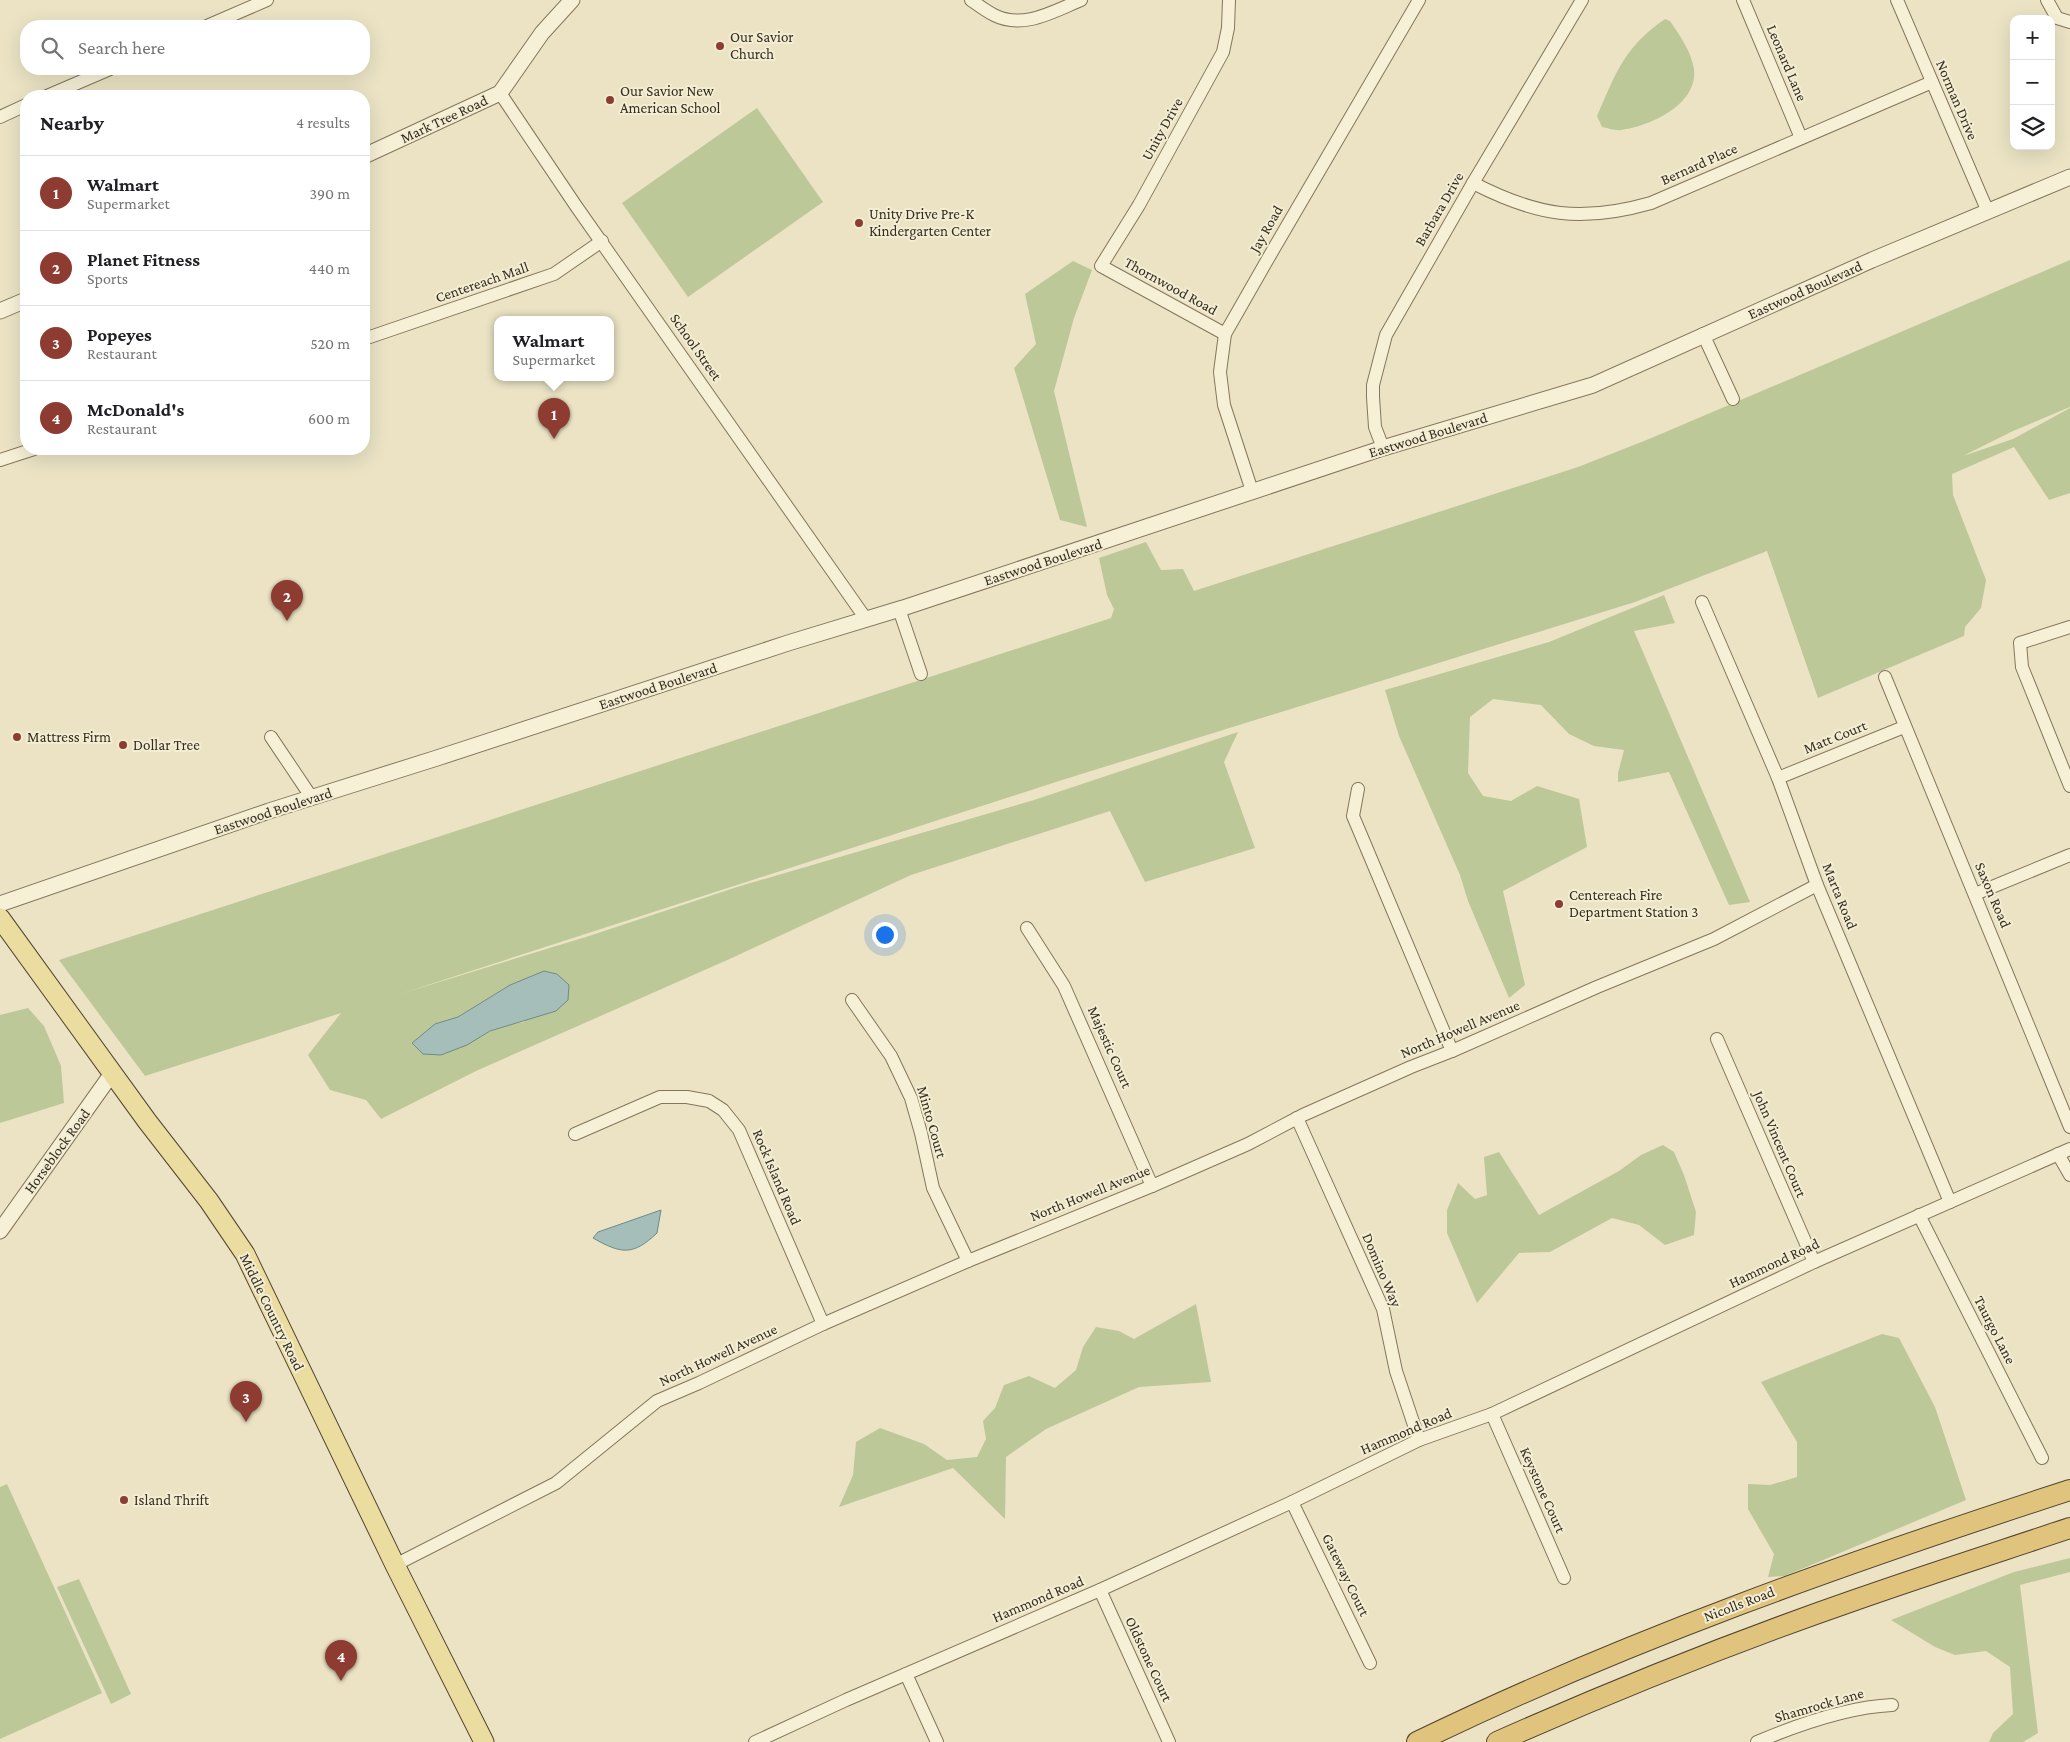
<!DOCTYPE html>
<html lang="en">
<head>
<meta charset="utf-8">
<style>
  body { margin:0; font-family:"Crimson Pro",serif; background:#f2f2f2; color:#202124 }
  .controls { position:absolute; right:15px; top:15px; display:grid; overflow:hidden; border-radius:10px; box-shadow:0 5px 20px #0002 }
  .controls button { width:45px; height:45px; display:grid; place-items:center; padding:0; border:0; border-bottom:1px solid #e0e0e0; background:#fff; color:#202124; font:25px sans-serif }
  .you { position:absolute; left:884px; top:934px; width:18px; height:18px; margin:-12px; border:4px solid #fff; border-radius:50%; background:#1a73e8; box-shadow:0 0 0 8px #1a73e833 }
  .badge { display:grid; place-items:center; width:32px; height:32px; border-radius:50%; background:#8e3b31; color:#fff; font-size:16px; font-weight:700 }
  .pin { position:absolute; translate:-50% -41px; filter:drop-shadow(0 1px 2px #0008) }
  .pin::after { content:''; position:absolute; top:26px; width:18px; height:15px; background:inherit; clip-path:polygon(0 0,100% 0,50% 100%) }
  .popup { position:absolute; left:494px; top:316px; width:120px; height:65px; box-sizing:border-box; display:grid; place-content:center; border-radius:10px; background:#fff; filter:drop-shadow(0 1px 4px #0005); font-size:16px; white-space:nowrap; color:#757577 }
  .popup b { font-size:19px; color:#202124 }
  .popup::after { content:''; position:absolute; left:50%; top:100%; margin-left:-10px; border:10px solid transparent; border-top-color:#fff }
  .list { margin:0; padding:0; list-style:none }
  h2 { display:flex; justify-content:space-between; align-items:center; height:65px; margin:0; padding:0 20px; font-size:21px }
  h2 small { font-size:16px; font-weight:400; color:#757577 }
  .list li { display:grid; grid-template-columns:32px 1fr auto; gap:15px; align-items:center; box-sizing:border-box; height:75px; padding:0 20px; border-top:1px solid #e0e0e0 }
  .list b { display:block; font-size:19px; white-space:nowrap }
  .list p { margin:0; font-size:16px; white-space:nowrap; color:#757577 }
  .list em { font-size:16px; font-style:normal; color:#757577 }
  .icon { flex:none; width:28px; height:28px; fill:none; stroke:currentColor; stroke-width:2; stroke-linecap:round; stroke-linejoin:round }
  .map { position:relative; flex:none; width:2070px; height:1742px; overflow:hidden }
  .search { position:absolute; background:#fff; box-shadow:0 5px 20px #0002; left:20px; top:20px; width:350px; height:55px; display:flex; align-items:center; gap:12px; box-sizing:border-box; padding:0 18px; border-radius:20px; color:#757577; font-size:19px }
  .panel { position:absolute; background:#fff; box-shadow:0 5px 20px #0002; left:20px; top:90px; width:350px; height:365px; border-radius:20px }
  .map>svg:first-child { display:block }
</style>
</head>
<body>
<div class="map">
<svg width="2070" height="1742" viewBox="0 0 2070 1742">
  <rect width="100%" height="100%" fill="#ebe3c4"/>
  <!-- green -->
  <g fill="#bdc899" fill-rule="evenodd">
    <path d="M1665 19 1670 21C1680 36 1691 51 1694 69 1698 105 1650 126 1621 130 1615 131 1608 128 1602 127L1597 116C1616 73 1624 47 1665 19Z"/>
    <polygon points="757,108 823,202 688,297 622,203"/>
    <path d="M2070 260V407L2013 431 1963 456 2013 439 2070 408V493L2049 500 2014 447 1952 474 1953 495 1986 580 1981 608 1965 627 1964 636 1818 698 1767 551 1635 602 1059 781 400 994 589 936 737 887 1034 800 1238 732 1224 762 1255 848 1145 882 1110 811 911 875 734 957 476 1071 381 1119 366 1100 330 1090 308 1055 341 1013 145 1076 59 960 1111 618 1114 609 1107 595 1099 558 1146 542 1161 570 1183 569 1194 591 1578 467 1649 439ZM544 971 557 974 524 1022 506 1025 479 1036 435 1024 458 1017 510 985Z"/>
    <polygon points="1073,261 1092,270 1074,318 1054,391 1087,527 1060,520 1014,368 1036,344 1025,294"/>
    <polygon points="1664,595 1675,623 1634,631 1750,902 1729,905 1669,772 1618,782 1618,773 1624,750 1594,746 1569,734 1541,705 1493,699 1470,717 1468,773 1483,796 1511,801 1537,786 1579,799 1587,847 1503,891 1525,985 1509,998 1468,901 1460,875 1399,736 1385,690 1549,642"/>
    <polygon points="28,1008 44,1026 61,1066 64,1103 0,1123 0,1015"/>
    <polygon points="1663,1145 1674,1152 1684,1175 1696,1212 1694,1235 1665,1245 1639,1225 1612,1218 1550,1252 1519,1253 1477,1303 1447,1233 1447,1210 1458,1183 1475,1199 1487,1195 1484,1157 1499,1152 1539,1215 1619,1171 1641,1155"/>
    <polygon points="1196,1304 1211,1382 1139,1387 1046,1429 1006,1457 1005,1519 953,1468 839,1507 853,1475 856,1442 880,1428 924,1444 947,1460 977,1457 986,1439 983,1421 995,1408 1004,1385 1029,1376 1055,1388 1076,1370 1083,1347 1096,1327 1119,1331 1134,1339"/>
    <polygon points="1882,1334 1899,1338 1935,1407 1966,1500 1785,1576 1768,1577 1774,1554 1748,1509 1748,1484 1770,1485 1797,1477 1797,1442 1761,1382"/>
    <polygon points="7,1484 102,1693 0,1739 0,1487"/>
    <polygon points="2070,1558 2070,1572 2020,1585 2038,1733 2023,1742 1989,1742 1993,1733 2013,1714 2010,1667 1986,1651 1955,1655 1935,1647 1891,1620 2014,1572"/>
    <polygon points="79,1579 131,1694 111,1704 57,1587"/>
  </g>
  <!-- water -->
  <g fill="#a6beba" stroke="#6d8b87">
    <polygon points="544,971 557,974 569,985 568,1000 556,1011 490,1031 467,1045 441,1055 423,1054 412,1043 435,1024 458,1017 510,985"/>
    <path d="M661 1210 657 1233C633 1256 621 1254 593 1238L598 1232Z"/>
  </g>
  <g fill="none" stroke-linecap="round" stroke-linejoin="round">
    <!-- minor casing -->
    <g stroke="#84765c" stroke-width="14">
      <g id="minor">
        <path d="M971 0C978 5 986 11 994 15 1023 30 1054 11 1081 0"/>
        <polyline points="1743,0 1801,138"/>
        <polyline points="1897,0 1988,212"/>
        <polyline points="2047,0 2057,18 2070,22"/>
        <polyline points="207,26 267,0"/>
        <polyline points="500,93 576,206 866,619"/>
        <polyline points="47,96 110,69"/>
        <polyline points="0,117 26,105"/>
        <path d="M1473 183C1537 216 1581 223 1651 203L1932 82"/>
        <polyline points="1225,334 1101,266 1139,205 1223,52 1228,28 1229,0"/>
        <polyline points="1703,334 1733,399"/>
        <polyline points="364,339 554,274 602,241"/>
        <polyline points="1383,448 1375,427 1373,397 1373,385 1386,335 1473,183 1582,0"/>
        <polyline points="0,460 34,449"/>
        <polyline points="1252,491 1224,405 1220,372 1225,334 1273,250 1419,0"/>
        <polyline points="1702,602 1778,778 1817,885 1950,1202"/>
        <polyline points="899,609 921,674"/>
        <polyline points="2070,627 2020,643 2022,667 2070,786"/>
        <polyline points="1885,677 2070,1127"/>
        <polyline points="271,737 312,798"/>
        <polyline points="1778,778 1904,727"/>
        <polyline points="1358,789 1353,816 1452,1051"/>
        <polyline points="1975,894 2070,855"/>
        <polyline points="1027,928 1064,986 1152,1186"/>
        <polyline points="852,1000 891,1056 911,1098 921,1133 933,1188 968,1261"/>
        <polyline points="1717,1039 1814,1262"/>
        <polyline points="1297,1118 1383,1309 1396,1371 1419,1440"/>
        <polyline points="575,1134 660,1097 687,1097 709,1101 723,1110 739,1130 823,1324"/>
        <polyline points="2058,1154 2070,1175"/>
        <polyline points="1919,1215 2042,1458"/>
        <polyline points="1492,1414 1564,1578"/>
        <polyline points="1292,1502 1370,1663"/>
        <polyline points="395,1565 556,1483 657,1401 699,1383 823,1324 968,1261 1152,1186 1248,1144 1303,1115 1411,1067 1452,1051 1597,987 1714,939 1817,885"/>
        <polyline points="1100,1590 1169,1742"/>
        <polyline points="906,1674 937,1742"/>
        <polyline points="755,1742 846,1700 1100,1590 1292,1502 1419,1440 1492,1414 1814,1262 2070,1149"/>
        <path d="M1757 1742C1797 1725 1848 1707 1892 1705"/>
      </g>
    </g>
    <!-- tertiary casing -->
    <g stroke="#84765c" stroke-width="17">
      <g id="tertiary">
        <polyline points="364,156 500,93 542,33 572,0"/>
        <polyline points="0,311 26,300"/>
        <polyline points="0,904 269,811 437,758 788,643 903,608 1383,448 1593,385 1872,260 2070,177"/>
        <polyline points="0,1231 113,1072"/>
      </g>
    </g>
    <!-- primary casing -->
    <g stroke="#524430" stroke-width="21">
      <polyline id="primary" points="0,918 147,1121 209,1201 245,1254 395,1565 484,1742"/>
    </g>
    <!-- trunk casing -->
    <g stroke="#524430" stroke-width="22">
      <g id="trunk">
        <path d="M1417 1742C1627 1640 1848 1562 2070 1490"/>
        <path d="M1497 1742C1614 1690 1734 1642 1855 1600 1926 1575 1998 1552 2070 1528"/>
      </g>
    </g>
    <!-- minor -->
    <use href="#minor" stroke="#f6f0d7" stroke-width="12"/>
    <!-- tertiary -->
    <use href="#tertiary" stroke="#f6f0d7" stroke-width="15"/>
    <!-- primary -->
    <use href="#primary" stroke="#ebdc9f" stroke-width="19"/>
    <!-- trunk -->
    <use href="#trunk" stroke="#e0c47d" stroke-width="20"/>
  </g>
  <!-- markers -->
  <g fill="#8e3b31" stroke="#f3edd3" stroke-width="2">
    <circle cx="720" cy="46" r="5"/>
    <circle cx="610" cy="100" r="5"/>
    <circle cx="859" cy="223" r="5"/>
    <circle cx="17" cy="737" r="5"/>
    <circle cx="123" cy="745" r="5"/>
    <circle cx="1559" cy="904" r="5"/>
    <circle cx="124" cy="1500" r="5"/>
  </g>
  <g text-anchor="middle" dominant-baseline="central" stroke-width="4" stroke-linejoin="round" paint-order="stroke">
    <!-- poi labels -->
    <g font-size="15" fill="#352c1f" stroke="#f3edd3" text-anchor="start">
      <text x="730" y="37">Our Savior<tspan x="730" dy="17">Church</tspan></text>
      <text x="620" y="91">Our Savior New<tspan x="620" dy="17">American School</tspan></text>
      <text x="869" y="214">Unity Drive Pre-K<tspan x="869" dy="17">Kindergarten Center</tspan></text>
      <text x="27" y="737">Mattress Firm</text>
      <text x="133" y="745">Dollar Tree</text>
      <text x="1569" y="895">Centereach Fire<tspan x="1569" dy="17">Department Station 3</tspan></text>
      <text x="134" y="1500">Island Thrift</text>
    </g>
    <!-- street labels -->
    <g font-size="15" fill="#352c1f" stroke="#f3edd3">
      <text transform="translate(1787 63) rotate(67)">Leonard Lane</text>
      <text transform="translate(1957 100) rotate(67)">Norman Drive</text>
      <text transform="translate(444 119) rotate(-25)">Mark Tree Road</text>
      <text transform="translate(1162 129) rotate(-61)">Unity Drive</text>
      <text transform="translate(1699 164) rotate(-24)">Bernard Place</text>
      <text transform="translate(1439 209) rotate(-60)">Barbara Drive</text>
      <text transform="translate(1266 229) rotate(-60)">Jay Road</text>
      <text transform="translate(482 282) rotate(-19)">Centereach Mall</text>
      <text transform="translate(1171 286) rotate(29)">Thornwood Road</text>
      <text transform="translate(1805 290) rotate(-24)">Eastwood Boulevard</text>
      <text transform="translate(696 347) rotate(55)">School Street</text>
      <text transform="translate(1428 435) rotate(-17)">Eastwood Boulevard</text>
      <text transform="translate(1043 562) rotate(-18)">Eastwood Boulevard</text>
      <text transform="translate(658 686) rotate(-18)">Eastwood Boulevard</text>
      <text transform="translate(1835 737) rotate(-22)">Matt Court</text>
      <text transform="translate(273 811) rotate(-18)">Eastwood Boulevard</text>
      <text transform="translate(1993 895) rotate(67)">Saxon Road</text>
      <text transform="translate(1840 896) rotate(68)">Marta Road</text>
      <text transform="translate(1460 1029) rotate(-23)">North Howell Avenue</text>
      <text transform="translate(1110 1047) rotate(66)">Majestic Court</text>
      <text transform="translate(932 1122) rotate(74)">Minto Court</text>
      <text transform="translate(1780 1144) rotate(67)">John Vincent Court</text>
      <text transform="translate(57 1151) rotate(-54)">Horseblock Road</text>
      <text transform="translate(777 1177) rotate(67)">Rock Island Road</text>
      <text transform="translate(1090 1193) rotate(-22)">North Howell Avenue</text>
      <text transform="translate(1774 1263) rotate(-25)">Hammond Road</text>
      <text transform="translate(1382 1270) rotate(67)">Domino Way</text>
      <text transform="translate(272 1312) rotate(64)">Middle Country Road</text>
      <text transform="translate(1995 1330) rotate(63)">Taurgo Lane</text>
      <text transform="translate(718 1355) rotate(-25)">North Howell Avenue</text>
      <text transform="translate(1406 1431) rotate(-23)">Hammond Road</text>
      <text transform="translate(1543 1490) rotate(66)">Keystone Court</text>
      <text transform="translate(1346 1575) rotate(64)">Gateway Court</text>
      <text transform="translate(1038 1599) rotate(-23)">Hammond Road</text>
      <text transform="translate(1739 1604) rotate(-21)">Nicolls Road</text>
      <text transform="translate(1149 1659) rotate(65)">Oldstone Court</text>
      <text transform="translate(1819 1705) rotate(-16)">Shamrock Lane</text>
    </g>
  </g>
</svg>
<div class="controls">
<button>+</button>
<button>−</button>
<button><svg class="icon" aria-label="layers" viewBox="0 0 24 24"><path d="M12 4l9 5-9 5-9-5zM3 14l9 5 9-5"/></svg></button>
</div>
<div class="you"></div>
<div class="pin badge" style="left:554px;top:439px">1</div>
<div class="popup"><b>Walmart</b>Supermarket</div>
<div class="pin badge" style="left:287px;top:621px">2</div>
<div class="pin badge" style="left:246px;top:1422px">3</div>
<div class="pin badge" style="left:341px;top:1681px">4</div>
<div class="search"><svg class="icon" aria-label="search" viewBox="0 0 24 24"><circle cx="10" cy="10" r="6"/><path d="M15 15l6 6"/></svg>Search here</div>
<section class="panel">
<h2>Nearby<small>4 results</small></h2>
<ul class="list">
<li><span class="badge">1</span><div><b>Walmart</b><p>Supermarket</p></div><em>390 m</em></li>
<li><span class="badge">2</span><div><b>Planet Fitness</b><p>Sports</p></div><em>440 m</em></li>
<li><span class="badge">3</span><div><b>Popeyes</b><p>Restaurant</p></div><em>520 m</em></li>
<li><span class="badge">4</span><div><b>McDonald's</b><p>Restaurant</p></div><em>600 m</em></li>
</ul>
</section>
</div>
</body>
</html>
